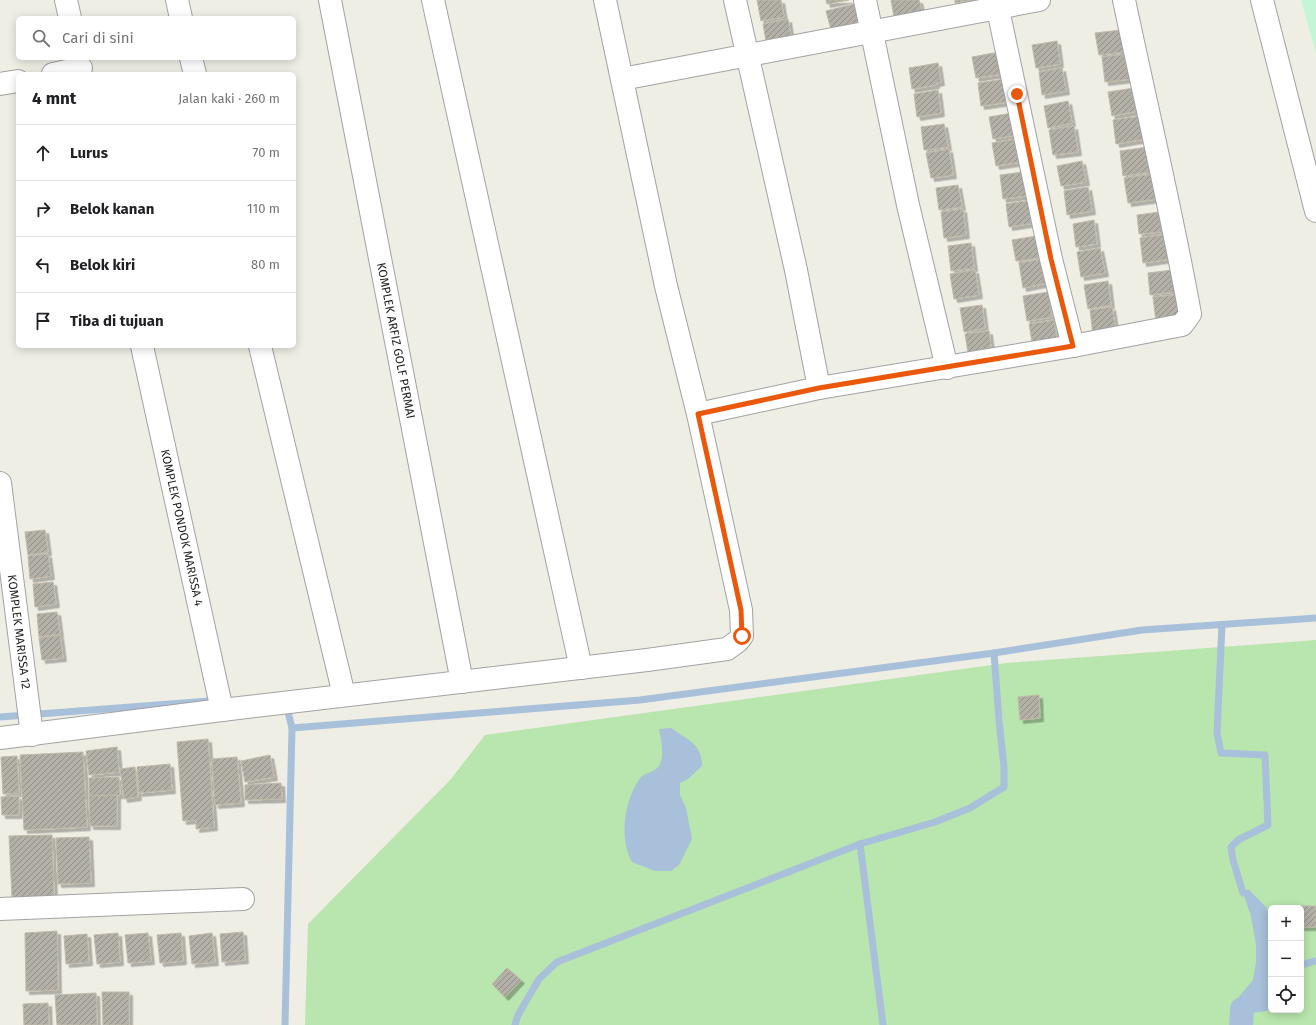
<!DOCTYPE html>
<html lang="id">
<head>
<meta charset="utf-8">
<style>
  body { margin:0; font-family:"Fira Sans",sans-serif; background:#f6f6f6; color:#202124 }
  .controls { position:absolute; right:12px; bottom:12px; display:grid; overflow:hidden; border-radius:6px; box-shadow:0 2px 10px #0003 }
  .controls button { width:36px; height:36px; display:grid; place-items:center; padding:0; border:0; border-bottom:1px solid #e0e0e0; background:#fff; color:#202124; font:20px sans-serif }
  .stop { position:absolute; width:12px; height:12px; margin:-9px; border:3px solid #ea580c; border-radius:50%; background:#fff }
  .stop.end { background:#ea580c; border-color:#fff; box-shadow:0 1px 4px #0008 }
  .list { margin:0; padding:0; list-style:none }
  h2 { display:flex; justify-content:space-between; align-items:center; height:52px; margin:0; padding:0 16px; font-size:17px }
  h2 small { font-size:13px; font-weight:400; color:#757577 }
  .list li { display:grid; grid-template-columns:26px 1fr auto; gap:12px; align-items:center; box-sizing:border-box; height:56px; padding:0 16px; border-top:1px solid #e0e0e0 }
  .list b { display:block; font-size:15px; white-space:nowrap }
  .list em { font-size:13px; font-style:normal; color:#757577 }
  .icon { flex:none; width:22px; height:22px; fill:none; stroke:currentColor; stroke-width:2; stroke-linecap:round; stroke-linejoin:round }
  .map { position:relative; flex:none; width:1316px; height:1025px; overflow:hidden }
  .search { position:absolute; background:#fff; box-shadow:0 2px 10px #0003; left:16px; top:16px; width:280px; height:44px; display:flex; align-items:center; gap:10px; box-sizing:border-box; padding:0 14px; border-radius:6px; color:#757577; font-size:15px }
  .panel { position:absolute; background:#fff; box-shadow:0 2px 10px #0003; left:16px; top:72px; width:280px; height:276px; border-radius:6px }
  .map>svg:first-child { display:block }
</style>
</head>
<body>
<div class="map">
<svg width="1316" height="1025" viewBox="0 0 1316 1025">
  <defs>
    <pattern id="building-hatch" width="6" height="6" patternUnits="userSpaceOnUse"><rect width="6" height="6" fill="#b3b0a8"/><path d="M-1 1l2-2M0 6l6-6M5 7l2-2" fill="none" stroke="#918f88"/></pattern>
    <filter id="shadow"><feDropShadow dx="3.5" dy="3.5" stdDeviation="0" flood-color="#0004"/></filter>
  </defs>
  <rect width="100%" height="100%" fill="#eeeee5"/>
  <!-- grass -->
  <path fill="#b9e5ae" fill-rule="evenodd" d="M1316 640V1025H305L308 924 451 779 485 735 1006 663ZM1271 908H1301V1010H1271Z"/>
  <!-- park -->
  <polygon fill="#c5f5d7" points="1301,0 1316,0 1316,54"/>
  <!-- water -->
  <g fill="#a8c0d9">
    <path d="M671 728C688 740 702 744 702 766L688 779 680 783V795L686 808 692 839 679 865 671 871H655L632 862C630 858 628 854 627 850 621 828 626 796 641 777 646 772 654 773 659 766 665 755 661 740 659 729Z"/>
    <path d="M1248 889 1266 907 1271 918V1010C1253 1014 1249 1014 1233 1004L1253 980 1256 962V945L1251 916 1243 893Z"/>
  </g>
  <g fill="none" stroke-linecap="round" stroke-linejoin="round">
    <!-- stream -->
    <g stroke="#a8c0d9" stroke-width="7">
      <polyline points="1222,625 1217,733 1221,753 1265,755 1268,825 1238,840 1231,847 1233,860 1243,893"/>
      <polyline points="0,717 209,701"/>
      <polyline points="292,728 640,700 994,653 1142,630 1316,618"/>
      <polyline points="860,844 883,1025"/>
      <polyline points="1301,965 1316,961"/>
      <polyline points="285,1025 292,728 286,704"/>
      <polyline points="515,1025 518,1015 539,979 557,962 860,844 935,822 970,808 1004,787 1004,767 999,720 994,653"/>
    </g>
    <!-- canal -->
    <polyline stroke="#a8c0d9" stroke-width="24" points="1241,1025 1242,1009"/>
  </g>
  <!-- building -->
  <g fill="url(#building-hatch)" stroke="#bfb9a8" filter="url(#shadow)">
    <polygon points="757,0 781,0 784,17 761,21"/>
    <polygon points="826,0 849,0 827,4"/>
    <polygon points="891,0 919,0 922,12 894,17"/>
    <polygon points="955,0 974,0 955,3"/>
    <polygon points="854,4 859,26 832,33 826,11"/>
    <polygon points="788,19 792,43 767,47 763,24"/>
    <polygon points="1121,30 1125,52 1099,55 1095,33"/>
    <polygon points="1057,41 1060,64 1036,68 1032,45"/>
    <polygon points="999,52 1002,74 976,78 972,57"/>
    <polygon points="1129,54 1131,79 1105,82 1102,57"/>
    <polygon points="938,63 941,82 936,83 936,85 912,89 909,68"/>
    <polygon points="1062,68 1066,91 1042,95 1039,72"/>
    <polygon points="1005,79 1008,102 981,106 978,83"/>
    <polygon points="1134,88 1138,111 1112,116 1108,92"/>
    <polygon points="938,90 941,113 917,117 914,94"/>
    <polygon points="1068,101 1072,123 1048,128 1044,106"/>
    <polygon points="1012,113 1016,135 993,139 989,117"/>
    <polygon points="1141,116 1145,139 1116,144 1113,120"/>
    <polygon points="944,124 948,147 924,150 921,127"/>
    <polygon points="1074,126 1078,152 1053,155 1049,130"/>
    <polygon points="1017,139 1021,162 996,166 992,143"/>
    <polygon points="1148,147 1151,172 1123,176 1120,151"/>
    <polygon points="949,149 953,175 931,178 926,153"/>
    <polygon points="1082,161 1086,182 1061,186 1057,166"/>
    <polygon points="1023,172 1026,196 1003,199 1000,175"/>
    <polygon points="1153,174 1157,199 1128,203 1124,178"/>
    <polygon points="958,185 962,207 939,210 936,188"/>
    <polygon points="1088,187 1092,211 1067,215 1064,191"/>
    <polygon points="1031,200 1034,223 1009,227 1006,204"/>
    <polygon points="963,209 966,235 944,238 941,212"/>
    <polygon points="1160,212 1162,232 1139,234 1137,215"/>
    <polygon points="1094,220 1097,244 1076,247 1073,224"/>
    <polygon points="1167,234 1170,259 1143,263 1140,238"/>
    <polygon points="1036,236 1039,258 1016,261 1012,240"/>
    <polygon points="971,243 974,268 951,271 948,246"/>
    <polygon points="1100,248 1105,273 1081,277 1077,252"/>
    <polygon points="1043,259 1047,283 1023,288 1019,263"/>
    <polygon points="975,270 979,295 954,299 950,274"/>
    <polygon points="1173,270 1175,292 1150,295 1148,273"/>
    <polygon points="1108,281 1111,305 1088,309 1084,285"/>
    <polygon points="1048,292 1052,317 1027,321 1023,296"/>
    <polygon points="1176,295 1179,319 1156,322 1153,297"/>
    <polygon points="982,305 985,328 964,332 960,308"/>
    <polygon points="1112,307 1116,332 1093,335 1090,310"/>
    <polygon points="1054,320 1058,344 1033,348 1029,324"/>
    <polygon points="989,331 992,356 969,359 965,334"/>
    <polygon points="45,530 48,552 28,555 25,532"/>
    <polygon points="48,554 51,576 30,579 28,556"/>
    <polygon points="53,582 56,604 35,607 33,584"/>
    <polygon points="57,612 60,634 39,637 37,614"/>
    <polygon points="60,635 63,658 42,660 39,638"/>
    <polygon points="1039,695 1040,718 1020,720 1018,697"/>
    <polygon points="208,739 214,827 196,829 196,820 183,821 177,742"/>
    <polygon points="117,747 119,772 89,775 86,751"/>
    <polygon points="83,752 87,827 24,830 20,755"/>
    <polygon points="270,755 274,777 245,782 241,761"/>
    <polygon points="17,756 19,793 3,794 1,757"/>
    <polygon points="237,757 241,803 215,805 212,759"/>
    <polygon points="170,764 172,790 139,793 137,767"/>
    <polygon points="135,767 138,797 124,799 120,769"/>
    <polygon points="119,777 120,795 89,796 89,778"/>
    <polygon points="281,783 282,799 245,800 245,785"/>
    <polygon points="117,795 117,826 90,826 89,796"/>
    <polygon points="19,796 19,815 2,815 1,797"/>
    <polygon points="52,835 54,896 12,898 9,836"/>
    <polygon points="89,837 91,883 58,884 56,838"/>
    <polygon points="1300,906 1316,906 1316,927 1301,927 1301,908 1300,908"/>
    <polygon points="57,931 58,990 26,991 25,933"/>
    <polygon points="243,932 245,960 222,962 220,934"/>
    <polygon points="118,933 120,962 97,964 94,935"/>
    <polygon points="148,933 151,961 128,963 125,935"/>
    <polygon points="181,933 183,961 160,963 157,935"/>
    <polygon points="212,933 215,962 192,964 189,936"/>
    <polygon points="87,934 89,962 66,964 64,936"/>
    <polygon points="507,968 521,980 505,997 492,984"/>
    <polygon points="102,992 129,992 129,1025 103,1025"/>
    <polygon points="96,993 97,1025 57,1025 55,995"/>
    <polygon points="48,1003 49,1025 24,1025 23,1004"/>
  </g>
  <g fill="none" stroke-linecap="round" stroke-linejoin="round">
    <!-- street casing -->
    <g stroke="#a2a2a2" stroke-width="24">
      <g id="street">
        <polyline points="66,0 70,18"/>
        <polyline points="177,0 181,18"/>
        <path id="s1" d="M330 0 462 682"/>
        <polyline points="433,0 581,668"/>
        <polyline points="735,0 796,270 819,388"/>
        <polyline points="865,0 908,205 947,368"/>
        <polyline points="996,0 1051,259 1073,346"/>
        <polyline points="1262,0 1316,211"/>
        <polyline points="191,58 195,74"/>
        <polyline points="53,74 81,68"/>
        <polyline points="622,79 1039,0"/>
        <polyline points="0,84 18,81"/>
        <path id="s2" d="M142 346 222 710"/>
        <polyline points="260,346 344,695"/>
        <path d="M698 414 819 388 1073 346 1182 325 1190 314C1171 208 1146 105 1124 0"/>
        <path id="s3" d="M0 483 32 735"/>
        <polyline points="0,738 222,710 647,660 727,649 738,641 742,636 741,610 698,414 666,286 605,0"/>
        <polyline points="0,909 243,899"/>
      </g>
    </g>
    <!-- street -->
    <use href="#street" stroke="#fff" stroke-width="22"/>
  </g>
  <g fill="none" stroke-linecap="round" stroke-linejoin="round">
    <!-- route -->
    <polyline stroke="#ea580c" stroke-width="5" points="742,636 741,610 698,414 819,388 1073,346 1051,259 1017,94"/>
  </g>
  <g text-anchor="middle" dominant-baseline="central" stroke-width="3" stroke-linejoin="round" paint-order="stroke">
    <!-- street labels -->
    <g font-size="12" fill="#1e1e1e" stroke="#fff">
      <text stroke="none"><textPath href="#s1" startOffset="347">KOMPLEK ARFIZ GOLF PERMAI</textPath></text>
      <text stroke="none"><textPath href="#s2" startOffset="186">KOMPLEK PONDOK MARISSA 4</textPath></text>
      <text stroke="none"><textPath href="#s3" startOffset="150">KOMPLEK MARISSA 12</textPath></text>
    </g>
  </g>
</svg>
<div class="controls">
<button>+</button>
<button>−</button>
<button><svg class="icon" aria-label="locate" viewBox="0 0 24 24"><circle cx="12" cy="12" r="6"/><path d="M12 2v4M12 18v4M2 12h4M18 12h4"/></svg></button>
</div>
<div class="stop" style="left:742px;top:636px"></div>
<div class="stop end" style="left:1017px;top:94px"></div>
<div class="search"><svg class="icon" aria-label="search" viewBox="0 0 24 24"><circle cx="10" cy="10" r="6"/><path d="M15 15l6 6"/></svg>Cari di sini</div>
<section class="panel">
<h2>4 mnt<small>Jalan kaki · 260 m</small></h2>
<ul class="list">
<li><svg class="icon" aria-label="ahead" viewBox="0 0 24 24"><path d="M12 20V5M6 11l6-6 6 6"/></svg><div><b>Lurus</b></div><em>70 m</em></li>
<li><svg class="icon" aria-label="right" viewBox="0 0 24 24"><path d="M7 20v-9h11M14 6l5 5-5 5"/></svg><div><b>Belok kanan</b></div><em>110 m</em></li>
<li><svg class="icon" aria-label="left" viewBox="0 0 24 24"><path d="M17 20v-9H6M10 6l-5 5 5 5"/></svg><div><b>Belok kiri</b></div><em>80 m</em></li>
<li><svg class="icon" aria-label="arrive" viewBox="0 0 24 24"><path d="M6 21V4h12l-3 4 3 4H6"/></svg><div><b>Tiba di tujuan</b></div></li>
</ul>
</section>
</div>
</body>
</html>
